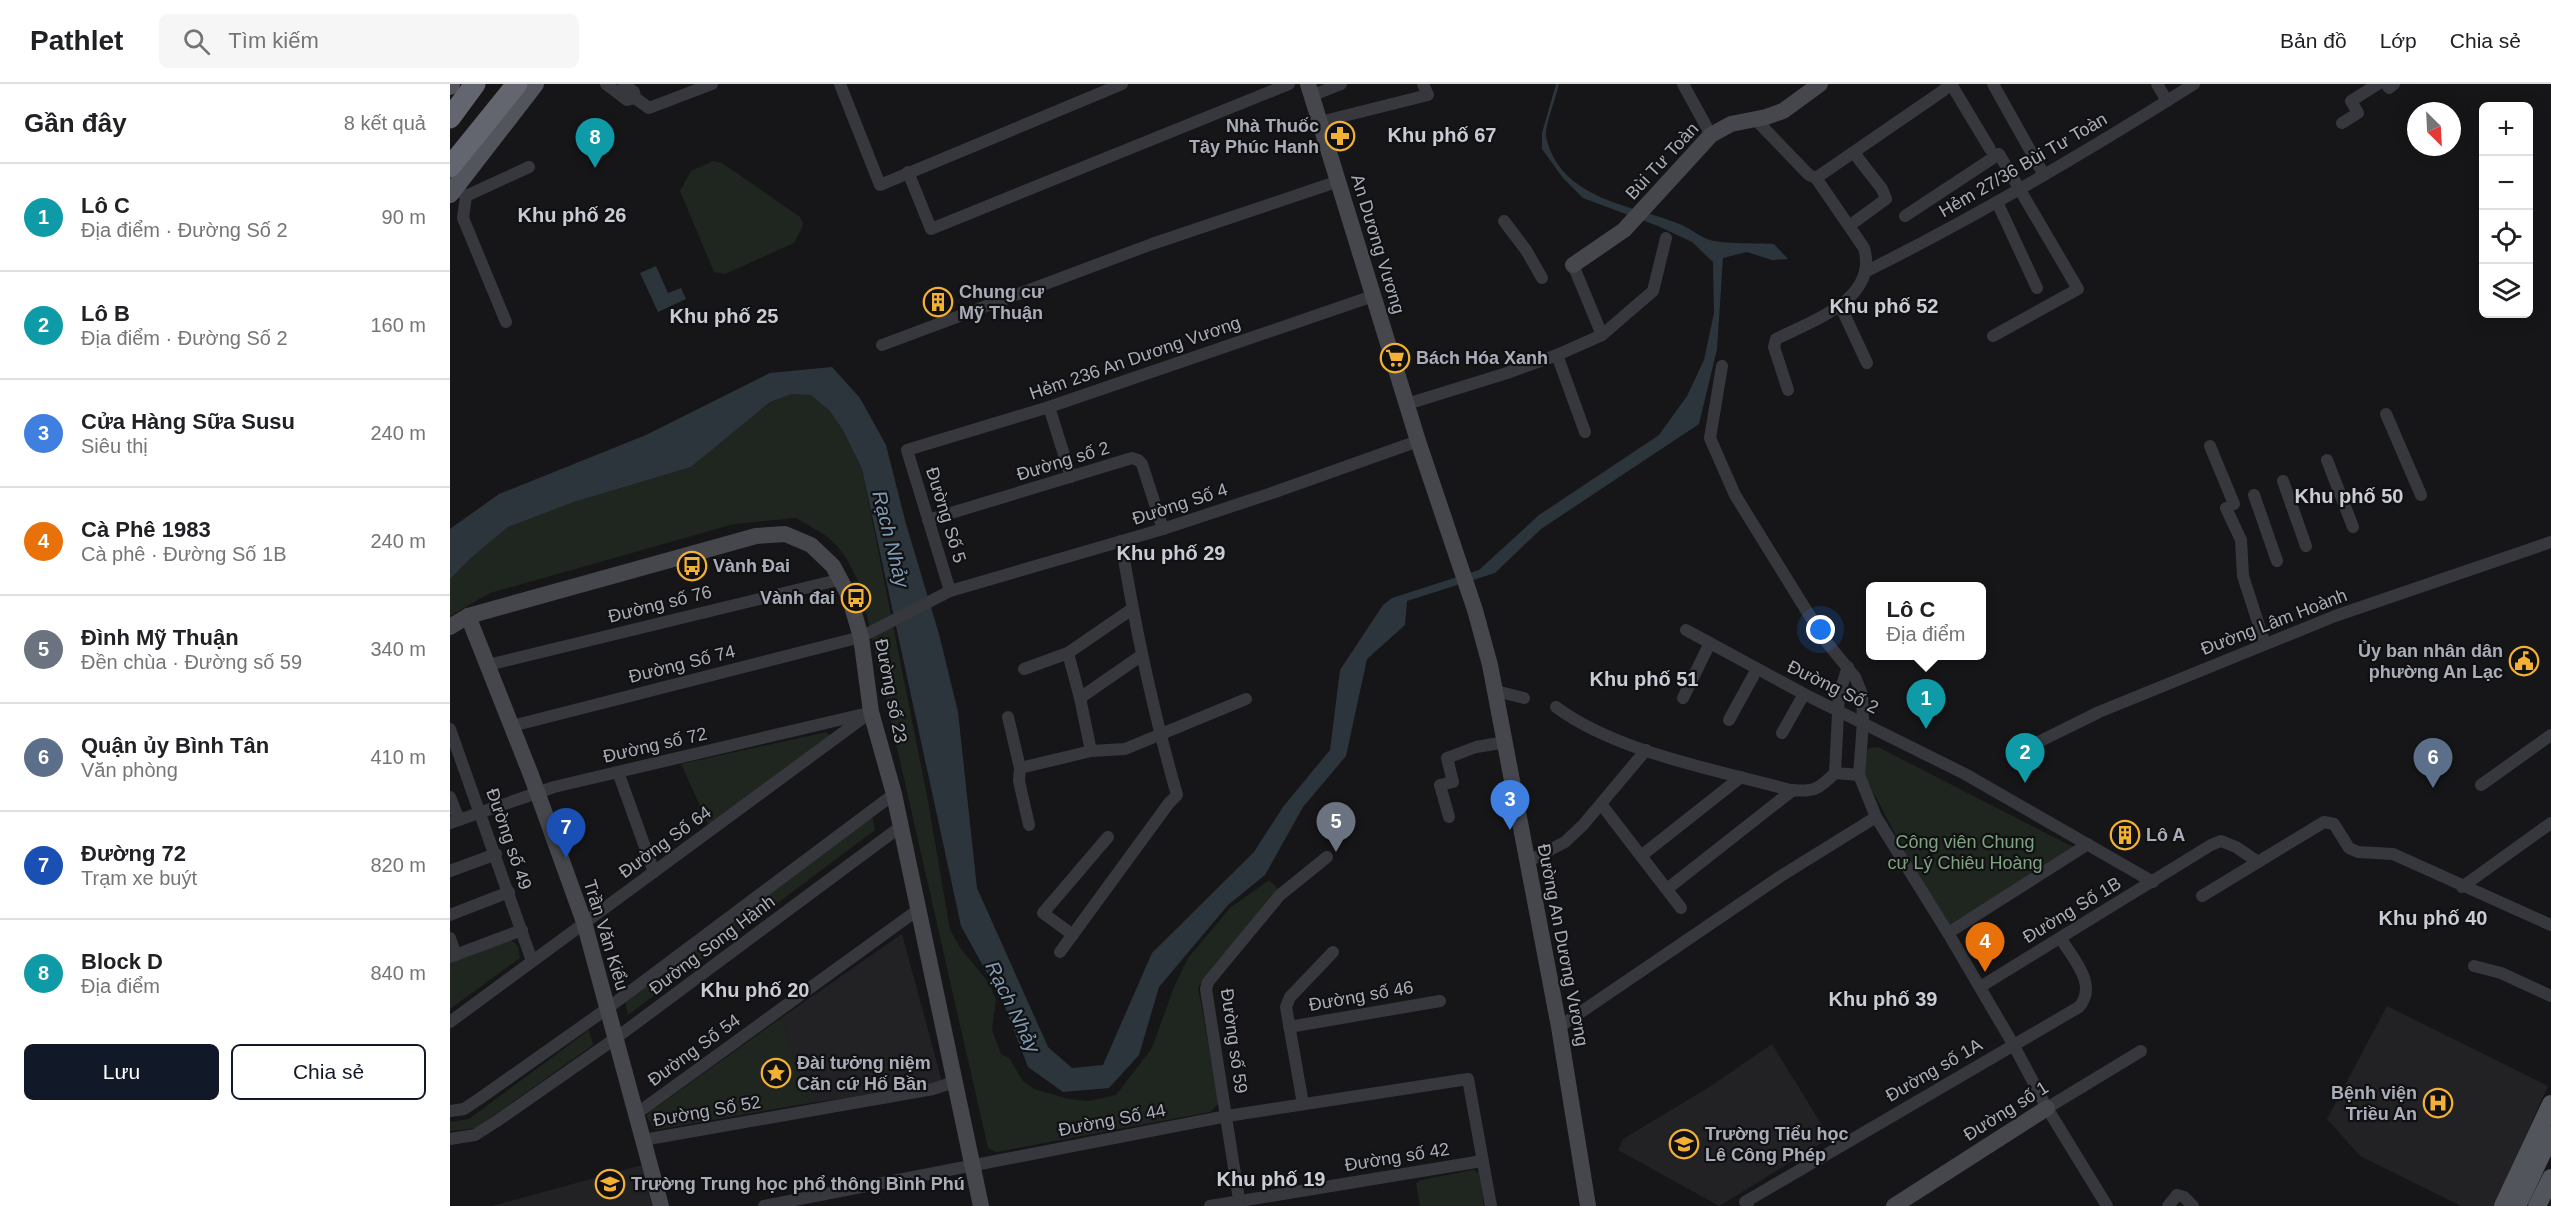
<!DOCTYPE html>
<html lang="vi">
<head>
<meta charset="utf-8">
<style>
  body { margin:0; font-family:Arial,sans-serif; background:#f6f6f6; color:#202124 }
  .controls { position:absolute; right:18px; top:18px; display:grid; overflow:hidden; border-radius:9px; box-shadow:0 3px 15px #0003 }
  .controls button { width:54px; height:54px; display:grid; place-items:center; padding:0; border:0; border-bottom:2px solid #e0e0e0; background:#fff; color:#202124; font:30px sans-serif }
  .compass { position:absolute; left:1957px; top:18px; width:54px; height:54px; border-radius:50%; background:#fff; box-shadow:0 3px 15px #0003; rotate:156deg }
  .you { position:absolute; left:1371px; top:546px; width:21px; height:21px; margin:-15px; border:4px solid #fff; border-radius:50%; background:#1a73e8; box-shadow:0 0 0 9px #1a73e833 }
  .badge { display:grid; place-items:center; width:39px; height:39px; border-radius:50%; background:#111827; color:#fff; font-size:20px; font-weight:700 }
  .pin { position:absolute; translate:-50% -50px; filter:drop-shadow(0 2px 3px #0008) }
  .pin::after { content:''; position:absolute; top:32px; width:21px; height:18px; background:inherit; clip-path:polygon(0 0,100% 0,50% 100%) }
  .popup { position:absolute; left:1416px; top:498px; width:120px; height:78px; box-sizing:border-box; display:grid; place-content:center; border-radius:9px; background:#fff; filter:drop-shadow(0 2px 4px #0005); font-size:20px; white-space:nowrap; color:#757577 }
  .popup b { font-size:22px; color:#202124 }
  .popup::after { content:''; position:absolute; left:50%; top:100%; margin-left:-12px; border:12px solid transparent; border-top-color:#fff }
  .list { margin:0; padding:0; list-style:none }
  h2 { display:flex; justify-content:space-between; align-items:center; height:78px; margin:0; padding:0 24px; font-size:26px }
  h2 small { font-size:20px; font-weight:400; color:#757577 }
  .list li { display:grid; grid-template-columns:39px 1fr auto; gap:18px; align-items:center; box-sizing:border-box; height:108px; padding:0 24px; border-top:2px solid #e0e0e0 }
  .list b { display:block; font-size:22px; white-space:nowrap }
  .list p { margin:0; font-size:20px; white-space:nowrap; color:#757577 }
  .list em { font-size:20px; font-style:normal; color:#757577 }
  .actions { display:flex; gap:12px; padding:18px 24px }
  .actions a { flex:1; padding:14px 0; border:2px solid #111827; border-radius:9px; text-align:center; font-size:21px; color:#111827 }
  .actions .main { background:#111827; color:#fff }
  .icon { flex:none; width:33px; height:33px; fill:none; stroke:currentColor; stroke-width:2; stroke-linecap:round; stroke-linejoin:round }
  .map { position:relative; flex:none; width:2101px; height:1122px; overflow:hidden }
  header { display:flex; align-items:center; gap:36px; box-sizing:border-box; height:84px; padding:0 30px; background:#fff; border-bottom:2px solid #e0e0e0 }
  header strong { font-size:28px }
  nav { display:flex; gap:33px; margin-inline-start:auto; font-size:21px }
  .search { width:420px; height:54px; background:#f6f6f6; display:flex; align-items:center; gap:15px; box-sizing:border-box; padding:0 21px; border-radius:9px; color:#757577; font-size:22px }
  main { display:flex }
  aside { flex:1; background:#fff }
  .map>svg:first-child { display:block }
</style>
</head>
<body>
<header>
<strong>Pathlet</strong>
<div class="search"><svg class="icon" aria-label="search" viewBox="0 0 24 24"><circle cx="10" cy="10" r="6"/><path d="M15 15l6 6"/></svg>Tìm kiếm</div>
<nav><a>Bản đồ</a><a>Lớp</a><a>Chia sẻ</a></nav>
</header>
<main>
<aside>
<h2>Gần đây<small>8 kết quả</small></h2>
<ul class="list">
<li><span class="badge" style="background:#0f9aa8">1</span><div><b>Lô C</b><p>Địa điểm · Đường Số 2</p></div><em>90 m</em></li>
<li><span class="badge" style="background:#0f9aa8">2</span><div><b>Lô B</b><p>Địa điểm · Đường Số 2</p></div><em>160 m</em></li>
<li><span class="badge" style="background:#3f7fe0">3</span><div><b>Cửa Hàng Sữa Susu</b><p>Siêu thị</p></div><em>240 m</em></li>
<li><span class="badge" style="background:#e8710a">4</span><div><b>Cà Phê 1983</b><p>Cà phê · Đường Số 1B</p></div><em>240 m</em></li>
<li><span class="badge" style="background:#6b7280">5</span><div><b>Đình Mỹ Thuận</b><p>Đền chùa · Đường số 59</p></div><em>340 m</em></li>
<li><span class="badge" style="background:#5c6f8a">6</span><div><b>Quận ủy Bình Tân</b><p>Văn phòng</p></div><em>410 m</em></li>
<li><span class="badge" style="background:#1a4fb4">7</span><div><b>Đường 72</b><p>Trạm xe buýt</p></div><em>820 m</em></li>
<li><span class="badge" style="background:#0f9aa8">8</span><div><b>Block D</b><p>Địa điểm</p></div><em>840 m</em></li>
</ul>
<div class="actions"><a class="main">Lưu</a><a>Chia sẻ</a></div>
</aside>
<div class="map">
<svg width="2101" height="1122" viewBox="0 0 2101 1122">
  <rect width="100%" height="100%" fill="#161618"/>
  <!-- built -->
  <g fill="#222225">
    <polygon points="452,850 493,1001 360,1019 331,934"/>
    <polygon points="1937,922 2098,1002 2044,1122 2011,1122 1910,1072 1877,1035"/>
    <polygon points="1322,960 1380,1054 1269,1122 1168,1066 1173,1055 1261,1002"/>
    <polygon points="192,1081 202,1122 42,1122"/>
  </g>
  <!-- green -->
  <g fill="#1e261f">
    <polygon points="263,77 272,79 350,133 353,139 351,146 344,159 275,190 264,188 230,107 241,87"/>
    <path d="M342 310C347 310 355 309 361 311 388 323 400 361 412 385L478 717 500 846 511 865 539 899 546 916 542 946 551 970 560 975 572 996 584 1005 619 1015 639 1017 666 1011 702 964 724 903 738 874 780 824 819 796 828 805 748 903 769 1019 760 1028 546 1068 538 1064 410 501 397 475 387 462 375 451 346 434 284 440 40 509 0 532V495L22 473 57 443 124 418 241 383 320 318Z"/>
    <polygon points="377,648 381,654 259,742 231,680"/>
    <polygon points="1428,663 1623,763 1622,767 1499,841 1492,838 1414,691 1415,669 1419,664"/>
    <polygon points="422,732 425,746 178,931 175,917"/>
    <polygon points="61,856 68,862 70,874 0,925 0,878"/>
    <polygon points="331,934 360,1019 205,1046 196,1032 201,1027"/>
    <polygon points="139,946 143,961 26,1044 0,1047 0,1038 19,1035"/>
    <polygon points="1023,1086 1029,1089 1034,1122 970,1122 966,1099 971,1096"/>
  </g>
  <!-- water -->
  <g fill="#2c353c">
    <path d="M1106 0H1109C1107 11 1094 44 1096 53 1111 117 1182 120 1232 141 1241 145 1250 153 1260 156 1272 160 1309 159 1324 160L1338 175 1322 176 1297 168 1273 174 1267 265 1249 340 1091 445 1045 489 957 517 955 541 917 575 896 672 853 723 815 791 778 821 709 903 689 971 659 1004 613 1008 578 983 553 918 511 842 412 385 393 346 380 327 361 311 342 310 320 318 241 383 124 418 58 443 22 473 0 495V445L49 410 196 351 320 289 382 283 410 314 436 361 456 440 489 550 508 628 527 804 598 963 622 984 653 981 702 869 804 768 833 723 880 666 890 586 933 521 942 514 1029 486 1089 431 1209 351 1237 312 1254 276 1264 229 1263 178 1242 158 1208 142 1133 114 1113 94 1092 65V49Z"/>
    <polygon points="206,182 218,209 231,204 236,215 208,228 190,189"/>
  </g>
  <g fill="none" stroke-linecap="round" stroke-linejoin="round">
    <!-- street -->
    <g stroke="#37383d" stroke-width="12">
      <polyline points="156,0 177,16 185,14 184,8 174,0"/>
      <polyline points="390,0 430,101 672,0"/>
      <polyline points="1233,0 1261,51"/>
      <polyline points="1501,0 1540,65"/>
      <polyline points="1543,0 1594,91"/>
      <polyline points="1707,0 1717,17"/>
      <polyline points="1936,0 1939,4 1944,0"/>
      <polyline points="861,12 891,0"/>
      <polyline points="185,14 199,24 262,0"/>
      <path d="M1305 35 1359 91 1366 94 1414 164C1429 215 1362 237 1326 255L1324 263 1338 306"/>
      <polyline points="870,38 978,11 973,0"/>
      <polyline points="1892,39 1908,29 1901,17 1928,0"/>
      <polyline points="458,88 481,145 839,0"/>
      <polyline points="1366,94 1494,6 1499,0"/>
      <polyline points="11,108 16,112 79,83"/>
      <polyline points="16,112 13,134 56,238"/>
      <polyline points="1547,118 1587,204"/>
      <polyline points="1455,132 1549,70 1628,205 1543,252"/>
      <polyline points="1054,137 1076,166 1092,194"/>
      <polyline points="1399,142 1436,115 1432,105 1404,69"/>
      <polyline points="1123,181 1152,251"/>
      <path d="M1417 187C1529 131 1638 67 1744 0"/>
      <polyline points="1390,221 1417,279"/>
      <polyline points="432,261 702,160 889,97"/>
      <polyline points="1107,271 1135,348"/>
      <polyline points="1272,282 1260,354 1285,411 1374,555 1405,593 1412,610 1413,638 1409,691 1426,733 1498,849 1563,960 1597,1024 1657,1122"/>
      <polyline points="957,320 1057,289 1107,271 1152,251 1203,207 1216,154"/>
      <polyline points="599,323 621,393"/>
      <polyline points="1936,330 1971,411"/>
      <polyline points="1760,362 1784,420"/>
      <polyline points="1877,376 1903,443"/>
      <polyline points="1833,397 1856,462"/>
      <polyline points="1804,411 1827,477"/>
      <polyline points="1776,424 1791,456 1793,492 1815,560"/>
      <polyline points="478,436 682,374 688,376 692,380 713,445"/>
      <polyline points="500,507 457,366 599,323 923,212"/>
      <polyline points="1236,546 1354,610 1515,690 1703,798"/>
      <polyline points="618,569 630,614 641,667"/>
      <polyline points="38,581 392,495"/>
      <polyline points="574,585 618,569 682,525"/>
      <polyline points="1046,607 1074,614"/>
      <polyline points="630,614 692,571"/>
      <polyline points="1233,614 1260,559"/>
      <path d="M1106 623C1166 668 1267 686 1340 706 1364 708 1368 706 1385 689L1409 691"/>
      <polyline points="558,633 570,684 569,697 579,741"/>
      <polyline points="1279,636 1307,585"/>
      <polyline points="62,642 411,553 500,507 713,445 822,409 968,357"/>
      <polyline points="0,645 82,877"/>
      <polyline points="1332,649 1354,610"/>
      <polyline points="1568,668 1649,628 1885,532 2101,458"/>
      <polyline points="570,684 641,667 675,665 796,615"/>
      <polyline points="168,688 204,788"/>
      <polyline points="1385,689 1389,610 1398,583"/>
      <polyline points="2031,701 2101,651"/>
      <polyline points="0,713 9,736"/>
      <polyline points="1151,720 1231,824"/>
      <polyline points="999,733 990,701 1003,698 997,674 1026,663 1056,658"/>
      <polyline points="0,739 104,703 414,630"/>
      <polyline points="1191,772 1291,693"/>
      <polyline points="1077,778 1115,758 1133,741 1196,666"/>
      <polyline points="0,787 46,770"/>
      <polyline points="2012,803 2101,739"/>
      <polyline points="1217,805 1343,706"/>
      <polyline points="1752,812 1808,778"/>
      <polyline points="0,831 59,808"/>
      <polyline points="1498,849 1638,760"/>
      <polyline points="623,851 593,829 658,753"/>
      <polyline points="0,854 6,871"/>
      <path d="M610 868 719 719 727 711C703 627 685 543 671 457"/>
      <polyline points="0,873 72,846"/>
      <polyline points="2024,882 2051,889 2101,912"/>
      <polyline points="1530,903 1761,761 1771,757 1786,763 1808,778 1874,738 1884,740 1899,764 1908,768 1943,770 2101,841"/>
      <polyline points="0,938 421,628"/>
      <polyline points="839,943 990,917"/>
      <polyline points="1109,943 1331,792 1426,733"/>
      <polyline points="853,1020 836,923 840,913 883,868"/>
      <polyline points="1597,1024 1691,967"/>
      <polyline points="0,1027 14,1025 29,1015 158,924 444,710"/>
      <polyline points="186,1030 469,825"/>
      <polyline points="0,1055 25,1051 47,1037 166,954 450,743"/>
      <polyline points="193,1056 483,1005 504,998"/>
      <polyline points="314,1122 777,1032 1018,995 1041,1122"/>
      <polyline points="760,1122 1032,1077"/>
      <polyline points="790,1122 756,905 758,898 830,811 877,773"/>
      <path d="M1298 1122 1295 1118 1629 923C1648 901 1624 876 1611 855"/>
      <polyline points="1718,1122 1727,1111 1734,1113 1743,1122"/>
    </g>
    <!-- secondary -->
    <g stroke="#45474d" stroke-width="16">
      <polyline points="858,0 968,357 1025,526 1040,581 1109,943 1138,1122"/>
      <polyline points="1123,181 1174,146 1261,51 1281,40 1316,33 1333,27 1370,0"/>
      <polyline points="18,532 81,691 134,838 211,1122"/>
      <polyline points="0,543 18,532 306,452 335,450 361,461 383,482 399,512 411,553 421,628 444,710 531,1122"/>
      <polyline points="1444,1122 1597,1024"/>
    </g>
    <!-- primary -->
    <g stroke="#53555c" stroke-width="18">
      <polyline points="0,2 1,0"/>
      <polyline points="0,110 85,0"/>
      <polyline points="2053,1122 2101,1020"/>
      <polyline points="2067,1122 2101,1051"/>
      <polyline points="2087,1122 2101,1094"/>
    </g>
    <!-- highway -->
    <g stroke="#63666e" stroke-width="21">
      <polyline points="0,34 25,0"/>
      <polyline points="0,83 67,0"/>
    </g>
  </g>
  <!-- icons -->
  <defs>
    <g id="pharmacy-ring" transform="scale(1.5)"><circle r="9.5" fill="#111113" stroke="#f2b134" stroke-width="1.5"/><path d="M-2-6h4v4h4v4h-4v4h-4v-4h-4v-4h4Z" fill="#f2b134"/></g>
    <g id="building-ring" transform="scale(1.5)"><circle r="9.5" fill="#111113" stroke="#f2b134" stroke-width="1.5"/><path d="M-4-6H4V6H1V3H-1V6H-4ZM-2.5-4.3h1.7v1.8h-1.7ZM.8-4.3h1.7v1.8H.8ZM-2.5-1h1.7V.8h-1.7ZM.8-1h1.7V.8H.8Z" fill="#f2b134"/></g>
    <g id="supermarket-ring" transform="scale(1.5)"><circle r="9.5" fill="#111113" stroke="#f2b134" stroke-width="1.5"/><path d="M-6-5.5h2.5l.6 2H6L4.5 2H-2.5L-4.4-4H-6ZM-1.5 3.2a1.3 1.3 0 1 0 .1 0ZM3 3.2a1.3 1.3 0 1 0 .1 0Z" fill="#f2b134"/></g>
    <g id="bus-ring" transform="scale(1.5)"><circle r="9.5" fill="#111113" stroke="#f2b134" stroke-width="1.5"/><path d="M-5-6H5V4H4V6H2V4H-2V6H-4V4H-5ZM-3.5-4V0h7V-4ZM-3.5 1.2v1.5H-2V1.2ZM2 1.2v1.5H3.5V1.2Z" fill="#f2b134"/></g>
    <g id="civic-ring" transform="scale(1.5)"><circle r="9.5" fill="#111113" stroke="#f2b134" stroke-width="1.5"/><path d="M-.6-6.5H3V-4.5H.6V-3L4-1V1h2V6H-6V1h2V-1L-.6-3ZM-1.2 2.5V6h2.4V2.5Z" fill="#f2b134"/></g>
    <g id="sight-ring" transform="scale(1.5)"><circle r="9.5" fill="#111113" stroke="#f2b134" stroke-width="1.5"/><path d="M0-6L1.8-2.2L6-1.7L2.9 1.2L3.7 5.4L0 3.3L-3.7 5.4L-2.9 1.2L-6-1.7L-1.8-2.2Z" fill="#f2b134"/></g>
    <g id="hospital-ring" transform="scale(1.5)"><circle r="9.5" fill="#111113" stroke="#f2b134" stroke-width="1.5"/><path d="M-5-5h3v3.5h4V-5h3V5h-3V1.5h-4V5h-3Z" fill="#f2b134"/></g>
    <g id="school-ring" transform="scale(1.5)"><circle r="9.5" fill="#111113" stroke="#f2b134" stroke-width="1.5"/><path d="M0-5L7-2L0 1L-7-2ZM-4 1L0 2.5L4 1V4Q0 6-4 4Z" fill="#f2b134"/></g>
  </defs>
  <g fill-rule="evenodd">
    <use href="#pharmacy-ring" x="890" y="52"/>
    <use href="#building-ring" x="488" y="218"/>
    <use href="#supermarket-ring" x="945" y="274"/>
    <use href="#bus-ring" x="242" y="482"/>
    <use href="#bus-ring" x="406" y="514"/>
    <use href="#civic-ring" x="2074" y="577"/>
    <use href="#building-ring" x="1675" y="751"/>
    <use href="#sight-ring" x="326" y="989"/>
    <use href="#hospital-ring" x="1988" y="1019"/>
    <use href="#school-ring" x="1234" y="1060"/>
    <use href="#school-ring" x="160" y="1100"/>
  </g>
  <g text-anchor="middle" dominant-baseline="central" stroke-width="4.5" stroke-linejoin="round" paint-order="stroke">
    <!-- poi labels -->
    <g font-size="18" font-weight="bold" fill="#a8adb8" stroke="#111113" text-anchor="start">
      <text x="869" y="42" text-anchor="end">Nhà Thuốc<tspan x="869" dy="21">Tây Phúc Hanh</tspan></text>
      <text x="509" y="208">Chung cư<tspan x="509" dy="21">Mỹ Thuận</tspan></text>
      <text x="966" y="274">Bách Hóa Xanh</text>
      <text x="263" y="482">Vành Đai</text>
      <text x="385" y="514" text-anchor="end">Vành đai</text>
      <text x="2053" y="567" text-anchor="end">Ủy ban nhân dân<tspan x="2053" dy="21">phường An Lạc</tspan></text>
      <text x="1696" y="751">Lô A</text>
      <text x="347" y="979">Đài tưởng niệm<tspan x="347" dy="21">Căn cứ Hố Bần</tspan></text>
      <text x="1967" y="1009" text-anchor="end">Bệnh viện<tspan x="1967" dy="21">Triều An</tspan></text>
      <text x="1255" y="1050">Trường Tiểu học<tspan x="1255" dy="21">Lê Công Phép</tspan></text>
      <text x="181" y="1100">Trường Trung học phổ thông Bình Phú</text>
    </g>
    <!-- street labels -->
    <g font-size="18" fill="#a8adb8" stroke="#111113">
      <text transform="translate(1212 77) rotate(-47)">Bùi Tư Toàn</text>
      <text transform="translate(1573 81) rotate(-30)">Hẻm 27/36 Bùi Tư Toàn</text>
      <text transform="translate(928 160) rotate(73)">An Dương Vương</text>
      <text transform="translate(685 274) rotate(-19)">Hẻm 236 An Dương Vương</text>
      <text transform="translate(613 377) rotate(-17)">Đường số 2</text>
      <text transform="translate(730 420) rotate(-18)">Đường Số 4</text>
      <text transform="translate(496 431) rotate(73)">Đường Số 5</text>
      <text transform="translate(210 520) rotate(-14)">Đường số 76</text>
      <text transform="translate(1824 538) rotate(-21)">Đường Lâm Hoành</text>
      <text transform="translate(232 580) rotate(-14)">Đường Số 74</text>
      <text transform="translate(1383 603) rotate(26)">Đường Số 2</text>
      <text transform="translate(441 607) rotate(79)">Đường số 23</text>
      <text transform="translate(205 661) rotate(-13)">Đường số 72</text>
      <text transform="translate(59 755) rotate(71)">Đường số 49</text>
      <text transform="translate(215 758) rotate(-36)">Đường Số 64</text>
      <text transform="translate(1622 826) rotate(-31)">Đường Số 1B</text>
      <text transform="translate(156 851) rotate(73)">Trần Văn Kiểu</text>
      <text transform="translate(262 861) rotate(-37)">Đường Song Hành</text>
      <text transform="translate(1113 861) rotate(79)">Đường An Dương Vương</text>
      <text transform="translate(911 912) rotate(-10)">Đường số 46</text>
      <text transform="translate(784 957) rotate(82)">Đường số 59</text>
      <text transform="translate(244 966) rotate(-36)">Đường Số 54</text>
      <text transform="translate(1484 986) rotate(-30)">Đường số 1A</text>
      <text transform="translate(257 1027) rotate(-10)">Đường Số 52</text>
      <text transform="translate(1556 1027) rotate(-32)">Đường số 1</text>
      <text transform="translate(662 1036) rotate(-11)">Đường Số 44</text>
      <text transform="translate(947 1073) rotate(-9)">Đường số 42</text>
    </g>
    <!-- park labels -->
    <g font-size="18" fill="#7fa381" stroke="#111113">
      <text x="1515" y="758">Công viên Chung<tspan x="1515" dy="21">cư Lý Chiêu Hoàng</tspan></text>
    </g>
    <!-- neighbourhood labels -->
    <g font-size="20" font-weight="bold" fill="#c9ccd4" stroke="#111113">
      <text x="992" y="51">Khu phố 67</text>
      <text x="122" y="131">Khu phố 26</text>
      <text x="1434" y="222">Khu phố 52</text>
      <text x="274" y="232">Khu phố 25</text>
      <text x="1899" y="412">Khu phố 50</text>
      <text x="721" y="469">Khu phố 29</text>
      <text x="1194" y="595">Khu phố 51</text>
      <text x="1983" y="834">Khu phố 40</text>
      <text x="305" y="906">Khu phố 20</text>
      <text x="1433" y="915">Khu phố 39</text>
      <text x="821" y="1095">Khu phố 19</text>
    </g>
    <!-- water labels -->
    <g font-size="20" font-style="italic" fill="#7f9bb3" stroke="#111113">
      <text transform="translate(441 455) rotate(76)">Rạch Nhảy</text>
      <text transform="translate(563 923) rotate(64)">Rạch Nhảy</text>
    </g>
  </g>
</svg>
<div class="controls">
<button>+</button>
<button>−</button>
<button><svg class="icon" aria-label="locate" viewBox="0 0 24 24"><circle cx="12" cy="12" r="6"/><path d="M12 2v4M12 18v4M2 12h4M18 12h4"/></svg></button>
<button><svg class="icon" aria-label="layers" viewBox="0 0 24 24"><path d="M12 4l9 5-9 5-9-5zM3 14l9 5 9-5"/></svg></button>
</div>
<svg class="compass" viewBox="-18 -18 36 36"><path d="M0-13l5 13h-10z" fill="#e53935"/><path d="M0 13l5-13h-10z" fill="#757577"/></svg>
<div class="you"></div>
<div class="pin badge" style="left:1476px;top:645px;background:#0f9aa8">1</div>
<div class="popup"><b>Lô C</b>Địa điểm</div>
<div class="pin badge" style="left:1575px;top:699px;background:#0f9aa8">2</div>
<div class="pin badge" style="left:1060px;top:746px;background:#3f7fe0">3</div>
<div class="pin badge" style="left:1535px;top:888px;background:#e8710a">4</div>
<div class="pin badge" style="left:886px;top:768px;background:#6b7280">5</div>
<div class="pin badge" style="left:1983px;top:704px;background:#5c6f8a">6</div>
<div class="pin badge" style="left:116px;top:774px;background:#1a4fb4">7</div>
<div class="pin badge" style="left:145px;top:84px;background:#0f9aa8">8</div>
</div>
</main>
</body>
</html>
